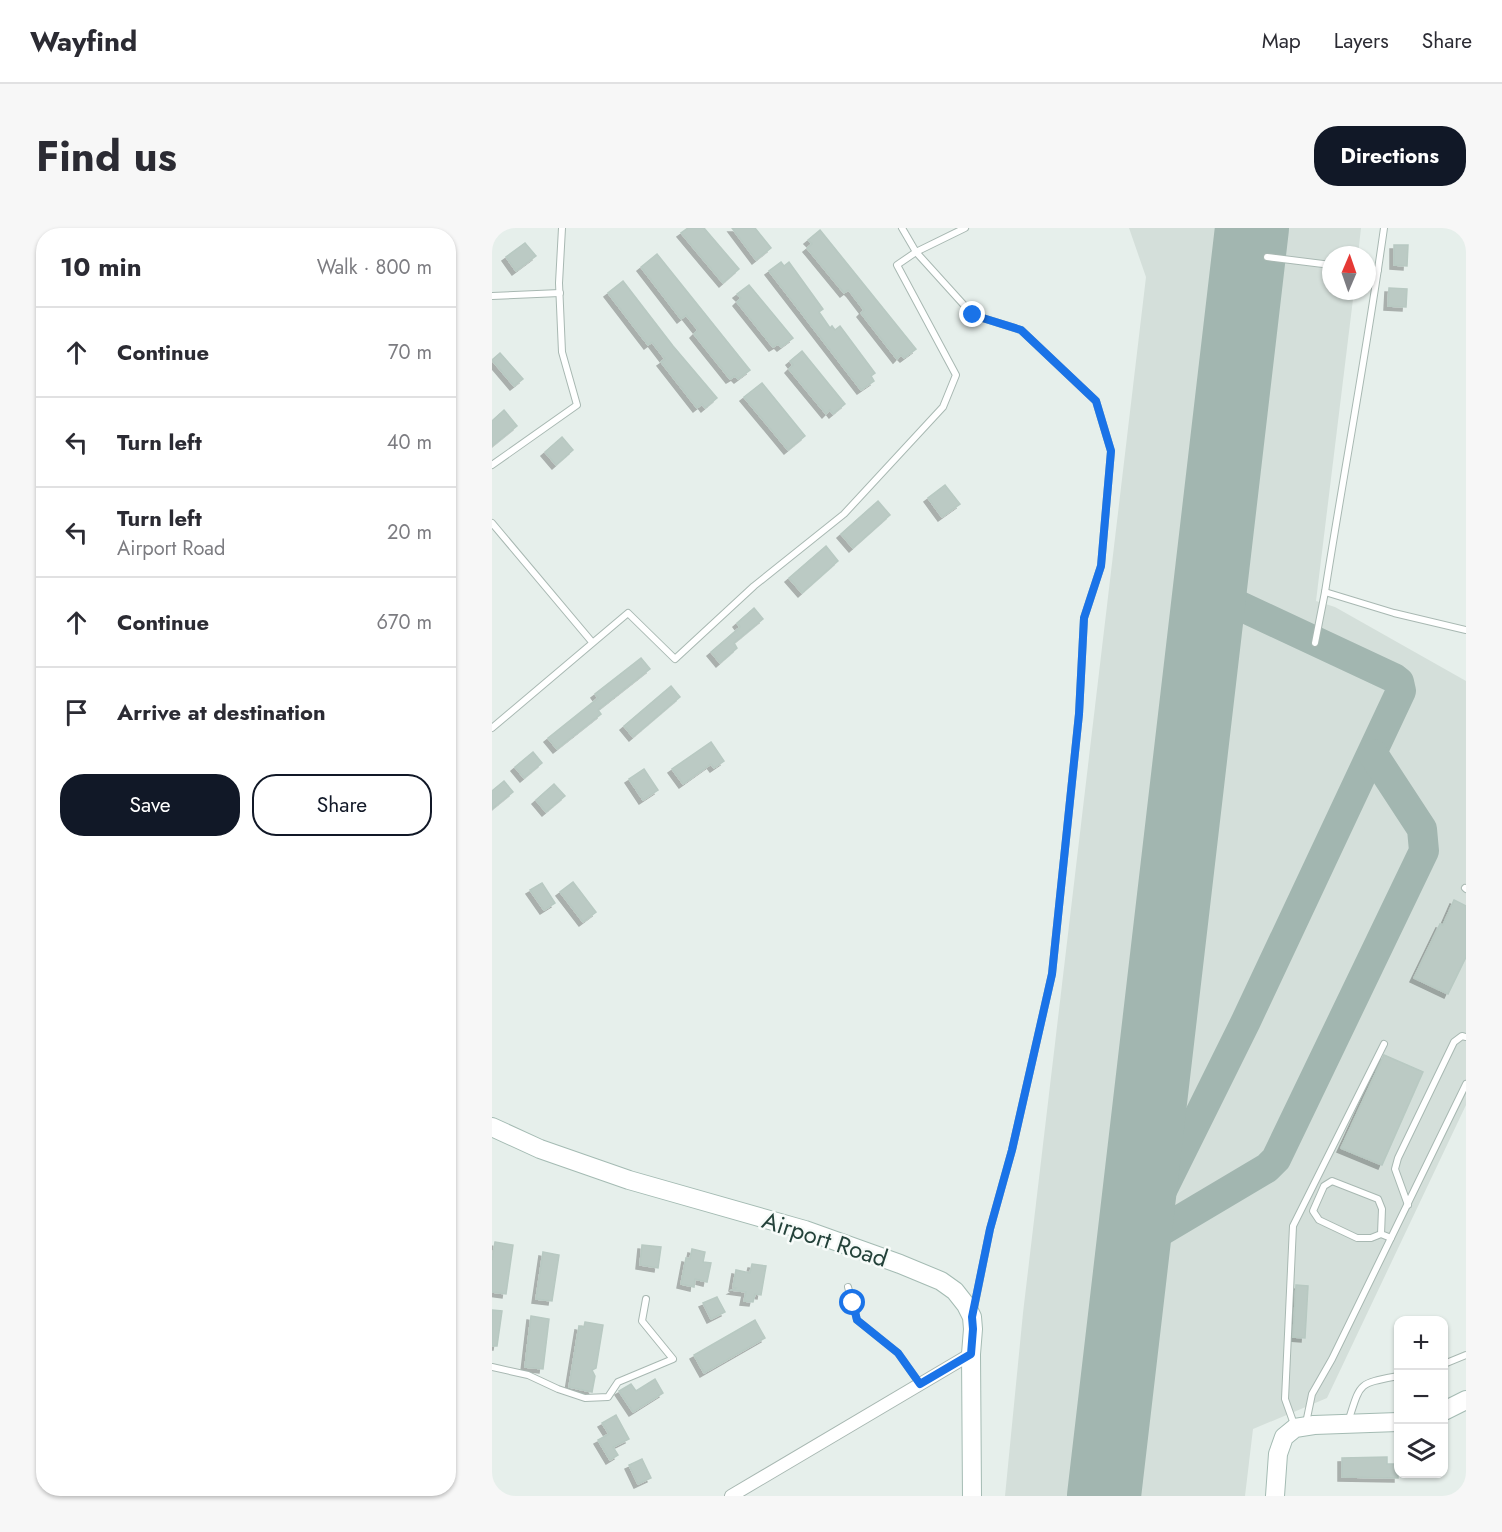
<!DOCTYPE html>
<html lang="en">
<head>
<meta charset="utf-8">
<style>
  body { margin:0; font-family:Jost,sans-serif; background:#f7f7f7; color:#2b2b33 }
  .controls { position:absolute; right:18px; bottom:18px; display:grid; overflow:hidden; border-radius:12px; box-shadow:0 2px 4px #0004 }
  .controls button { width:54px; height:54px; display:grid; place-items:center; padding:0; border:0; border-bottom:2px solid #e1e1e2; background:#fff; color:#2b2b33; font:30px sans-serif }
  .compass { position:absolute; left:830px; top:18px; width:54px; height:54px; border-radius:50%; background:#fff; box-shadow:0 2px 4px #0004; rotate:2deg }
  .stop { position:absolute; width:18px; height:18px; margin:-14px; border:4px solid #1a73e8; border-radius:50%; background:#fff }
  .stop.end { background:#1a73e8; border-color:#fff; box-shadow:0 2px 6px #0008 }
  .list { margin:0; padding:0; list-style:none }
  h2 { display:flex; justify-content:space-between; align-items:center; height:78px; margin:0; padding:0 24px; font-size:26px }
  h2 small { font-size:20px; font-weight:400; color:#7c7c81 }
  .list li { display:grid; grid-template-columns:39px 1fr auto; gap:18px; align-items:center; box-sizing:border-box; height:90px; padding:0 24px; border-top:2px solid #e1e1e2 }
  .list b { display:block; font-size:22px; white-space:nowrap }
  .list p { margin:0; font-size:20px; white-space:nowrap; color:#7c7c81 }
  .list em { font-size:20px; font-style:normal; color:#7c7c81 }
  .actions { display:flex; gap:12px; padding:18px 24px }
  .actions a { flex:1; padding:14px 0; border:2px solid #111827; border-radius:24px; text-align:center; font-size:21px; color:#111827 }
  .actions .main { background:#111827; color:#fff }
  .icon { flex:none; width:33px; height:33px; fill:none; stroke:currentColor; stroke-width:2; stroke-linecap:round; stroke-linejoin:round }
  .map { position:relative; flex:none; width:974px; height:1268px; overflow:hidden; border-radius:24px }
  header { display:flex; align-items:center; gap:36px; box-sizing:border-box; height:84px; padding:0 30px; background:#fff; border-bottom:2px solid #e1e1e2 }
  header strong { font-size:28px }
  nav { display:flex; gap:33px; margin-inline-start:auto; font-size:21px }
  .intro { display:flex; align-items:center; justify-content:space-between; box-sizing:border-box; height:144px; padding:0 36px }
  h1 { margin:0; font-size:42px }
  .button { padding:15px 27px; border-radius:24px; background:#111827; color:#fff; font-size:21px; font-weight:700 }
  main { display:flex; gap:36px; padding:0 36px }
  aside { flex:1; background:#fff; border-radius:24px; box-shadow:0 2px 4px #0004 }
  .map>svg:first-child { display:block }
</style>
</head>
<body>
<header>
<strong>Wayfind</strong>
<nav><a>Map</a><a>Layers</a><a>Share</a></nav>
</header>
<div class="intro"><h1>Find us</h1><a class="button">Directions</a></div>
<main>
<aside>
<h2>10 min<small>Walk · 800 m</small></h2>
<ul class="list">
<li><svg class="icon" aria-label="ahead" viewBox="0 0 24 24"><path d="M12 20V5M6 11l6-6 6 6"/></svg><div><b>Continue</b></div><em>70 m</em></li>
<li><svg class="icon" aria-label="left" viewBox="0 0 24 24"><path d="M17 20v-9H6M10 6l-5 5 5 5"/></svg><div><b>Turn left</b></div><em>40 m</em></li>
<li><svg class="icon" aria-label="left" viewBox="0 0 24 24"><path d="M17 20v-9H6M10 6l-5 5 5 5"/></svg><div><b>Turn left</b><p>Airport Road</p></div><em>20 m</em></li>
<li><svg class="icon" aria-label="ahead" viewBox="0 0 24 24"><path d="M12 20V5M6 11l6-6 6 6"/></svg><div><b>Continue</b></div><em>670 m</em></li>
<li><svg class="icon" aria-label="arrive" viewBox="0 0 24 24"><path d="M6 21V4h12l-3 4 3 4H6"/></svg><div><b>Arrive at destination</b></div></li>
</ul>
<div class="actions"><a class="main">Save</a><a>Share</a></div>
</aside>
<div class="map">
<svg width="974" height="1268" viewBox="0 0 974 1268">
  <defs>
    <filter id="shadow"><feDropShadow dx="-4" dy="4" stdDeviation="0" flood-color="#0004"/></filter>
  </defs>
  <rect width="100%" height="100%" fill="#e6efeb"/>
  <!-- built -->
  <polygon fill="#d4dfda" points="637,0 869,0 866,27 839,27 839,63 862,63 824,373 843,379 974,453 974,877 835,1170 761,1201 753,1268 513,1268 531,1085 654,49"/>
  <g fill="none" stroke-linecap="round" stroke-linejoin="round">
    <!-- taxiway -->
    <g stroke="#a2b6b0" stroke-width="30">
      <polyline points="642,1019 754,793 909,463 907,454 902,450 718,364"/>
      <polyline points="642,1019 775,940 784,931 932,623 930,601 881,526"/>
    </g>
    <!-- runway -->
    <polyline stroke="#a2b6b0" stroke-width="74" points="612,1268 760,0"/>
  </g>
  <!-- building -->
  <g fill="#bbcac4" stroke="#b8c9c2" stroke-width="1.5" filter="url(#shadow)">
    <polygon points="196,0 212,0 247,41 231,55 189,5"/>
    <polygon points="240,0 263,0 279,20 264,32"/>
    <polygon points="328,2 424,121 412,130 409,127 405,131 369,85 372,82 359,65 356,62 352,65 315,20 320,16 316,12"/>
    <polygon points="33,15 44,28 24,43 14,29"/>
    <polygon points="902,17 916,17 915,38 902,37"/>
    <polygon points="165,26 258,142 246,151 243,148 238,151 202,106 206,102 194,87 189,91 149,39"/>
    <polygon points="289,34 292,38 297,34 331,81 327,84 338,100 340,98 343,102 348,98 383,145 379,148 382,153 369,162 277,43"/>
    <polygon points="131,53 181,118 225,170 213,180 210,176 205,180 169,134 173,131 160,114 156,117 116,65"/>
    <polygon points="257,57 301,110 289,119 286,116 281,119 245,74 249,70 245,66"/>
    <polygon points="897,60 915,61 914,79 896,78"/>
    <polygon points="310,123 353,176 341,186 338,182 334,186 297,141 301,137 298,133"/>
    <polygon points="8,125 31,151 22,158 0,132"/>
    <polygon points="270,155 313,208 296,222 252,169"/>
    <polygon points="12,182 25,198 0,218 0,193"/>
    <polygon points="70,209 81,222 64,237 53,224"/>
    <polygon points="453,257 468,276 450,289 436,270"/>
    <polygon points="386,273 398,287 361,320 349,306"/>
    <polygon points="334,318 346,333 310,365 297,350"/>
    <polygon points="262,380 271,391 242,415 245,420 228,435 219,424 248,399 245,395"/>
    <polygon points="149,430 158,441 106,482 109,486 65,521 56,510 106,470 103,466"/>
    <polygon points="179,458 188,469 141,509 132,498"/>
    <polygon points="219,514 232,533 222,540 219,536 191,556 180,541"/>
    <polygon points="41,524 50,535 32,550 23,539"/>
    <polygon points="152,541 166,562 151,572 137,551"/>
    <polygon points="12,553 21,564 0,581 0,563"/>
    <polygon points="62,556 73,568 54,584 44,572"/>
    <polygon points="81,654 104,684 91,694 68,664"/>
    <polygon points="50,655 63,675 52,682 38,662"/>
    <polygon points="962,672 974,678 974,729 956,766 922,750 948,696 951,697"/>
    <polygon points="892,827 931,844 890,937 849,920"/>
    <polygon points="3,1014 21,1017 14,1066 0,1064 0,1033"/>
    <polygon points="150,1017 169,1019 166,1040 148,1037"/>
    <polygon points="200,1021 213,1024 211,1034 219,1035 215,1054 203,1051 202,1059 189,1056 194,1030 198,1031"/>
    <polygon points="51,1024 67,1027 60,1073 44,1071"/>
    <polygon points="260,1036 274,1038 269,1067 263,1066 261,1074 252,1073 254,1064 240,1062 244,1060 241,1059 244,1042 258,1045"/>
    <polygon points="804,1057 816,1058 813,1110 801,1109"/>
    <polygon points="225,1069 233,1084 219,1091 211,1075"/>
    <polygon points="0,1082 10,1083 5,1118 0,1118"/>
    <polygon points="39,1088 57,1091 51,1141 33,1139"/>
    <polygon points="263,1092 273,1110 212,1145 202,1127"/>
    <polygon points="93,1094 111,1097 104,1140 100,1142 103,1148 100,1164 77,1159 87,1098 92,1099"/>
    <polygon points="163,1151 171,1165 141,1184 127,1163 139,1156 144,1163"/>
    <polygon points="124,1187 137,1211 121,1219 126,1227 118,1232 106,1212 117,1206 110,1195"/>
    <polygon points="895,1229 895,1236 906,1236 906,1250 850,1249 850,1230"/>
    <polygon points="150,1231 159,1250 146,1256 137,1237"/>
  </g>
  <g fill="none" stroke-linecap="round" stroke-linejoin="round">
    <!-- service casing -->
    <g stroke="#a8b8b2" stroke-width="8">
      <g id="service">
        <polyline points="410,0 424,24 481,87 529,102 604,173 619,223 609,338 592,390 587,486 560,746 520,922 498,1001 482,1080"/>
        <polyline points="775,29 839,37"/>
        <polyline points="875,41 886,42"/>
        <polyline points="0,68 68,65"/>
        <polyline points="0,237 85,177 70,124 67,55 70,0"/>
        <polyline points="0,295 100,414"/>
        <path d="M833 364C852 243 875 122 892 0"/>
        <polyline points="823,415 833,364 902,385 974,402"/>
        <polyline points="0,500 136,385 183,431 262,358 352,286 451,179 464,147 405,37 424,24 473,0"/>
        <polyline points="973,660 974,661"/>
        <polyline points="916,977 903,941 906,930 962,814 970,808 974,809"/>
        <polyline points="889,1006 890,981 886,971 840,953 832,958 821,983 827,992 865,1010 879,1010 889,1006 899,1010"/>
        <polyline points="356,1059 365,1092 406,1125 428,1156"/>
        <polyline points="952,1136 974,1127"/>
        <polyline points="0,1139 36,1147 66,1161 93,1170 116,1169 126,1154 181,1131 150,1093 154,1071"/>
        <path d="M856 1194C869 1154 865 1156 906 1148"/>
        <polyline points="814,1195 820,1166 840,1131 974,856"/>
        <polyline points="803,1199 793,1171 801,998 892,816"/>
      </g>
    </g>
    <!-- minor casing -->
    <g stroke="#a8b8b2" stroke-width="14">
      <polyline id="minor" points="239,1268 479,1126"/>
    </g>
    <!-- secondary casing -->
    <g stroke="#a4bbb3" stroke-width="20">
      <g id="secondary">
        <polyline points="0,899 48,921 137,952 313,1002 408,1036 449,1053 463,1063 474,1077 480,1089 481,1101 479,1126 480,1268"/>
        <polyline points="952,1183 974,1172"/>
        <polyline points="783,1268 786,1226 792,1209 803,1200 822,1197 906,1194"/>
      </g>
    </g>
    <!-- service -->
    <use href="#service" stroke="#fff" stroke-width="6"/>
    <!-- minor -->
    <use href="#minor" stroke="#fff" stroke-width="12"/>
    <!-- secondary -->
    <use href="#secondary" stroke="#fff" stroke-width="18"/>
  </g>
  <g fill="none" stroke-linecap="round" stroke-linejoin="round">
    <!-- route -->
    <polyline stroke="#1a73e8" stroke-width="8" points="361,1075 365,1092 406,1125 428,1156 479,1126 481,1101 480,1089 498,1001 520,922 560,746 587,486 592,390 609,338 619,223 604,173 529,102 481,87"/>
  </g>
  <g text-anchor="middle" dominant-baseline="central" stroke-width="5" stroke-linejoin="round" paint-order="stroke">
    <!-- street labels -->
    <g font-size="24" fill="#24423a" stroke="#f7fbf9">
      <text transform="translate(333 1011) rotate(18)">Airport Road</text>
    </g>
  </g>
</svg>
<div class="controls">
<button>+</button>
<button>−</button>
<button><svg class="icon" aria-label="layers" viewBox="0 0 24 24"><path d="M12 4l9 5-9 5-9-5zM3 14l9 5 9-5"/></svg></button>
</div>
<svg class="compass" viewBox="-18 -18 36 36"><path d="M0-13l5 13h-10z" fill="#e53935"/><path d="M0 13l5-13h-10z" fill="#7c7c81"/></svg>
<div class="stop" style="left:361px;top:1075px"></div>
<div class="stop end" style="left:481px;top:87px"></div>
</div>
</main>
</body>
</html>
